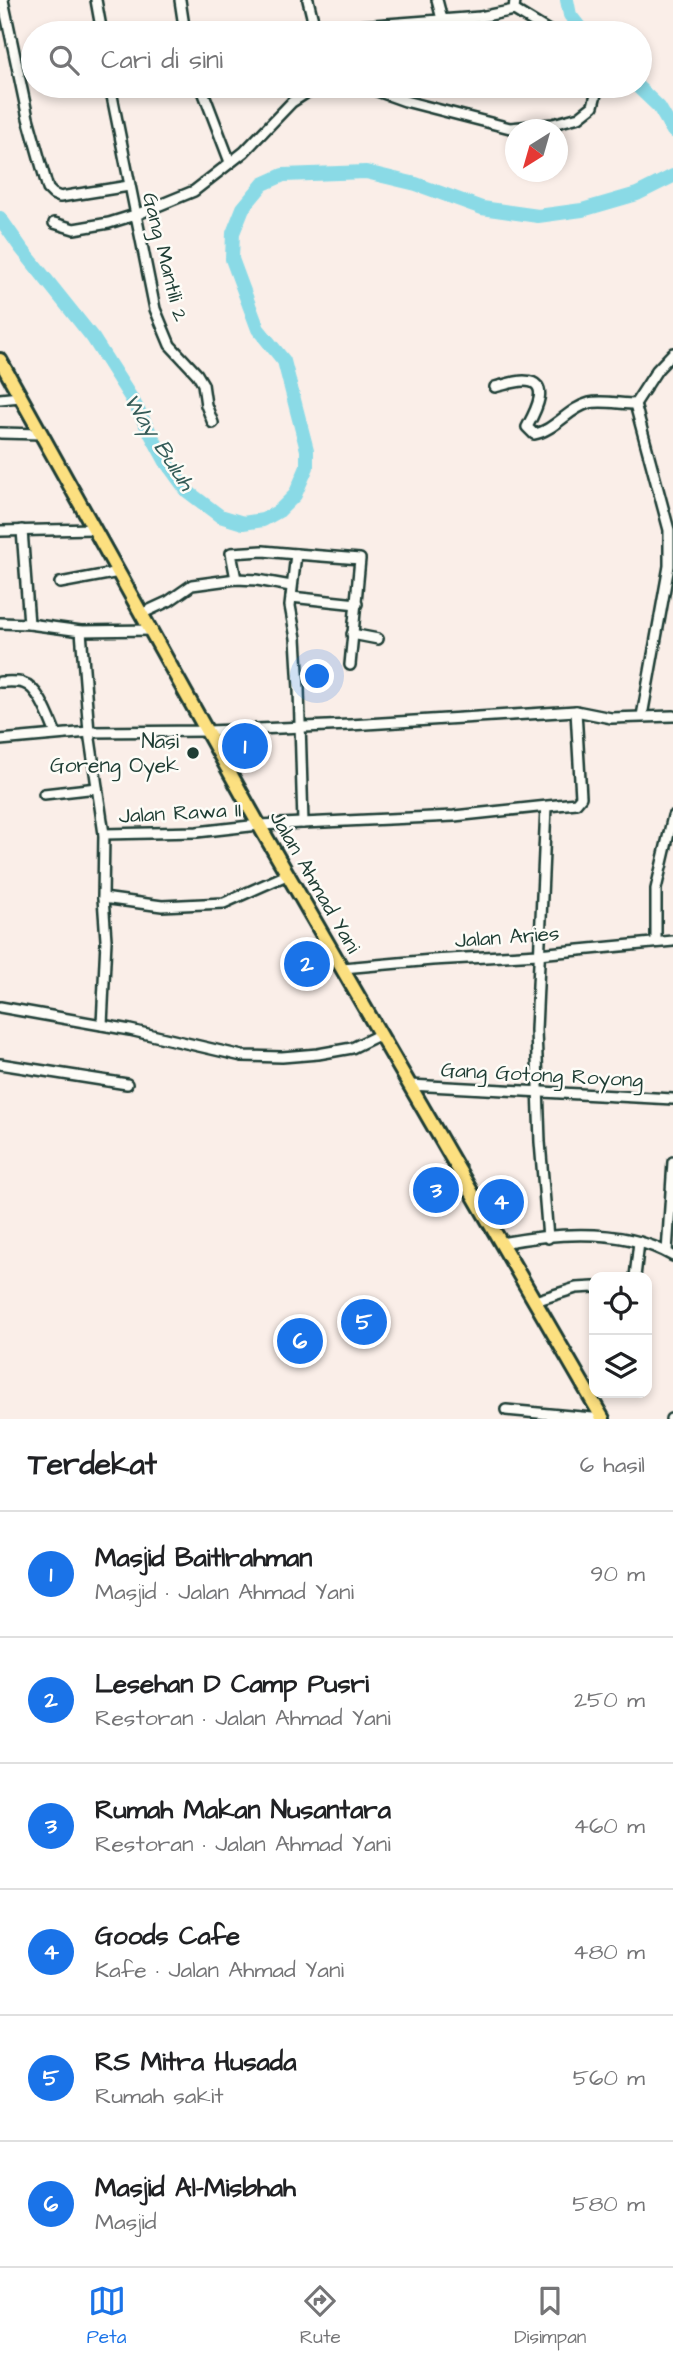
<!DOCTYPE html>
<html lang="id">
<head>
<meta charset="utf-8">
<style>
  body { margin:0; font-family:"Architects Daughter",sans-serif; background:#f2f2f2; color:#202124 }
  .controls { position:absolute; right:21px; bottom:21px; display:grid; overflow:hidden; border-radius:14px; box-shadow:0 4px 10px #0003 }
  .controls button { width:63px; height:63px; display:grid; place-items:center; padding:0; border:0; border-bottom:2px solid #e0e0e0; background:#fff; color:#202124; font:35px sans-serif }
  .compass { position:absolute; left:505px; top:119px; width:63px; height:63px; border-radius:50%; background:#fff; box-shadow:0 4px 10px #0003; rotate:217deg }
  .you { position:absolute; left:318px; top:677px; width:24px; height:24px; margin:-18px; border:5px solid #fff; border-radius:50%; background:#1a73e8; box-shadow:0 0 0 10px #1a73e833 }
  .badge { display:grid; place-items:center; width:46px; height:46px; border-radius:50%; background:#1a73e8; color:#fff; font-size:23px; font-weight:700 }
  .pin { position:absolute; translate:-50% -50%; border:4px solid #fff; box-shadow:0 2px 7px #0006 }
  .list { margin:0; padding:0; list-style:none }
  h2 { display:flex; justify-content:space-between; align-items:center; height:91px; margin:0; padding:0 28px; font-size:30px }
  h2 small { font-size:23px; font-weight:400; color:#757577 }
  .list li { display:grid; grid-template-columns:46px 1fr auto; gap:21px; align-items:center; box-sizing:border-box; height:126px; padding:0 28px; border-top:2px solid #e0e0e0 }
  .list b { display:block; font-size:26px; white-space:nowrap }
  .list p { margin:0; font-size:23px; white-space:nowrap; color:#757577 }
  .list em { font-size:23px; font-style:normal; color:#757577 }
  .icon { flex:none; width:38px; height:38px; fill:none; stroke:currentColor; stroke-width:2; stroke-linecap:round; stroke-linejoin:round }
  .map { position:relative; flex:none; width:673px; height:1419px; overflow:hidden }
  .search { position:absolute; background:#fff; box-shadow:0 4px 10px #0003; left:21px; right:21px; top:21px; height:77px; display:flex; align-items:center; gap:18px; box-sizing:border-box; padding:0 24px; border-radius:38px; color:#757577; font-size:26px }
  .sheet { height:847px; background:#fff }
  nav { display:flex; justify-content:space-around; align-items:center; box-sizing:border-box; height:98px; border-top:2px solid #e0e0e0; background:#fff; font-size:19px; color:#757577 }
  nav a { display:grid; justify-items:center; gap:4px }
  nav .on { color:#1a73e8 }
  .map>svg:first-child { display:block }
</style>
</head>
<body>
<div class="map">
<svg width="673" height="1419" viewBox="0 0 673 1419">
  <rect width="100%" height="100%" fill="#faeee8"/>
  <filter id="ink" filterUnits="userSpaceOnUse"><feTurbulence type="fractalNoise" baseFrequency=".0143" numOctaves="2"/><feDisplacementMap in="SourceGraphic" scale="14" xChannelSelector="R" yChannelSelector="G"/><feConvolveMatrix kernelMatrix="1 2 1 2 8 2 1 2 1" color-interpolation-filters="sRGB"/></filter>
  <g filter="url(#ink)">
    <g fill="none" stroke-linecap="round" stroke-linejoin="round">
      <!-- river -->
      <g stroke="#8adae6" stroke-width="14">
        <polyline points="567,0 570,15 584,33"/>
        <polyline points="637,86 659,107 673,131"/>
        <polyline points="0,218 21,248 93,338 133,401 166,462 187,491 220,516 243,523 263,520 279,511 295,495 307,467 307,450 284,361 258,329 232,259 233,233 243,208 263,184 283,175 366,172 416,184 482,208 538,216 582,210 637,194 673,176"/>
      </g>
      <!-- minor casing -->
      <g stroke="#1f3d34" stroke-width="14">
        <g id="minor">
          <polyline points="3,0 28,118 48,189 53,194 60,197 129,186"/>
          <polyline points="96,0 102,33"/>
          <polyline points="180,0 185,33"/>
          <polyline points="308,0 316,33"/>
          <polyline points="437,0 442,19"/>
          <polyline points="515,0 514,10 552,33"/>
          <polyline points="267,33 480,17 514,10"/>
          <polyline points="110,86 155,309 170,345 197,374 203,384 206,405 213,423"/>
          <polyline points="201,86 230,162"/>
          <polyline points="363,86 405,101 510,128 553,124 579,117 593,106 596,94 595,86"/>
          <polyline points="54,223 74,229 109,223 138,214 194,191 244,152 292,102 317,86"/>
          <path d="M495 387C504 385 515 381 524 381 553 381 534 414 527 427L534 434C554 431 569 408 589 403 602 400 621 404 635 404"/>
          <polyline points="0,399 20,397"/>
          <polyline points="0,433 41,434"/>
          <polyline points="22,530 29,624"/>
          <polyline points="0,531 94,529"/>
          <polyline points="236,579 231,553 263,551 296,554"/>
          <polyline points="60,583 119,572"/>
          <polyline points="291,597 357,604"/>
          <polyline points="143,613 169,601 192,585 236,579 257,580 291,586"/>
          <polyline points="0,623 29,624 81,631 152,630"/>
          <polyline points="81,631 89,732 104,834 103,898 106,940 102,1025"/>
          <polyline points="352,634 378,639"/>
          <path d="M0 682C7 682 16 681 23 683 39 687 50 720 56 734"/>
          <polyline points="642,716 669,566 669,530 635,404 657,370 673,353"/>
          <polyline points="0,740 89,732 208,731 350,725 576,711 611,718 673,716"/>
          <polyline points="44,794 97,788"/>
          <polyline points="546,807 536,1030 540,1142 548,1238"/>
          <polyline points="303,823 299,689 296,638 290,606 296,554 360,559 350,665"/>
          <polyline points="104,834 197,832 259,825 454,816 576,803 581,797 576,711"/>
          <polyline points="103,898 162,906 224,903 289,874"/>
          <polyline points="656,941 656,889 673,816"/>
          <polyline points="343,968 432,960 538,954 673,941"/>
          <polyline points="0,1007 130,1030 242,1056 282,1057 318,1054 352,1048 381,1034"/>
          <polyline points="0,1064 127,1084"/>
          <polyline points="410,1085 673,1099"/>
          <path d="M501 1243C554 1233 625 1227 673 1256"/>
          <polyline points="667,1252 673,1162"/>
          <polyline points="635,1277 639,1242"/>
          <polyline points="535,1301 576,1288 594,1287"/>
          <polyline points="506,1410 603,1419"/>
          <polyline points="671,1419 673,1419"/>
        </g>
      </g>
      <!-- highway casing -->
      <g stroke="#1f3d34" stroke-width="18">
        <polyline id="highway" points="0,360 259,825 603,1419"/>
      </g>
      <!-- minor -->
      <use href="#minor" stroke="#fdfcf7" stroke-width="9"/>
      <!-- highway -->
      <use href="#highway" stroke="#fce080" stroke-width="12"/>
    </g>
  </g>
  <!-- markers -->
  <circle fill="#1f3d34" stroke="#fdfcf7" stroke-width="2.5" cx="193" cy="753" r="7"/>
  <g text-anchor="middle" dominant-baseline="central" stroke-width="5" stroke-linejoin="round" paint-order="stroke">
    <!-- street labels -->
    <g font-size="21" fill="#1f3d34" stroke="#fdfcf7">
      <text transform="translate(165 257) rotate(76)">Gang Mantili 2</text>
      <text transform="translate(180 813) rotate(-3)">Jalan Rawa II</text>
      <text transform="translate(315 882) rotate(60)">Jalan Ahmad Yani</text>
      <text transform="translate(507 937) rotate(-4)">Jalan Aries</text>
      <text transform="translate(542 1075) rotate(3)">Gang Gotong Royong</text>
    </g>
    <!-- poi labels -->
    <g font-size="21" fill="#1f3d34" stroke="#fdfcf7" text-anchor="end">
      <text x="179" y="741">Nasi<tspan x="179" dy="24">Goreng Oyek</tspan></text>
    </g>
    <!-- water labels -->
    <g font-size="23" font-style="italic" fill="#345c58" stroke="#fdfcf7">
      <text transform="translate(159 442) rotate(57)">Way Buluh</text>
    </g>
  </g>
</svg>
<div class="controls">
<button><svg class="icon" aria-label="locate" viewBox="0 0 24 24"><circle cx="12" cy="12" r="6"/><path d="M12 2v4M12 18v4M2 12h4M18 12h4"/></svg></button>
<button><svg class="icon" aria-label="layers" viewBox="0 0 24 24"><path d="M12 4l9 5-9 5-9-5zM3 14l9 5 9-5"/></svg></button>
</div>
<svg class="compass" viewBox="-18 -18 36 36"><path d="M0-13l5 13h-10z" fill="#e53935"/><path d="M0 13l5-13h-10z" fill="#757577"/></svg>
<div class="you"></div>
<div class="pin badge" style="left:245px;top:746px">1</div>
<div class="pin badge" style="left:307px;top:964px">2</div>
<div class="pin badge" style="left:436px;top:1190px">3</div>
<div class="pin badge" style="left:501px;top:1202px">4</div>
<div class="pin badge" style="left:364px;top:1322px">5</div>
<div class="pin badge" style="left:300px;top:1341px">6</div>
<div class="search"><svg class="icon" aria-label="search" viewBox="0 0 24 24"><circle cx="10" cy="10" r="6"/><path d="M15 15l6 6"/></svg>Cari di sini</div>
</div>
<section class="sheet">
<h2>Terdekat<small>6 hasil</small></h2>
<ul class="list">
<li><span class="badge">1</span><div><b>Masjid Baitlrahman</b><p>Masjid · Jalan Ahmad Yani</p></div><em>90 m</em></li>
<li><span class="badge">2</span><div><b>Lesehan D Camp Pusri</b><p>Restoran · Jalan Ahmad Yani</p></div><em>250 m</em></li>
<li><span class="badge">3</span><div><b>Rumah Makan Nusantara</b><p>Restoran · Jalan Ahmad Yani</p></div><em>460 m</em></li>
<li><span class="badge">4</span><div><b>Goods Cafe</b><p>Kafe · Jalan Ahmad Yani</p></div><em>480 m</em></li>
<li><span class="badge">5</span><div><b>RS Mitra Husada</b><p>Rumah sakit</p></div><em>560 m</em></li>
<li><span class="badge">6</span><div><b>Masjid Al-Misbhah</b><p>Masjid</p></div><em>580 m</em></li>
</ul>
</section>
<nav>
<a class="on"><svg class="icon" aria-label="map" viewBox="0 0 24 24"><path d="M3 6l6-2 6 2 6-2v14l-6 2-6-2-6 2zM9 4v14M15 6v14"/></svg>Peta</a>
<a><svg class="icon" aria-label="directions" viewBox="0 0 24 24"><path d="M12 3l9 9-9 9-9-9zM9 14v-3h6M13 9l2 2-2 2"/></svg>Rute</a>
<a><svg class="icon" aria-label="saved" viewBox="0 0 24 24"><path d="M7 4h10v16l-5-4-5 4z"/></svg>Disimpan</a>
</nav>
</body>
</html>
